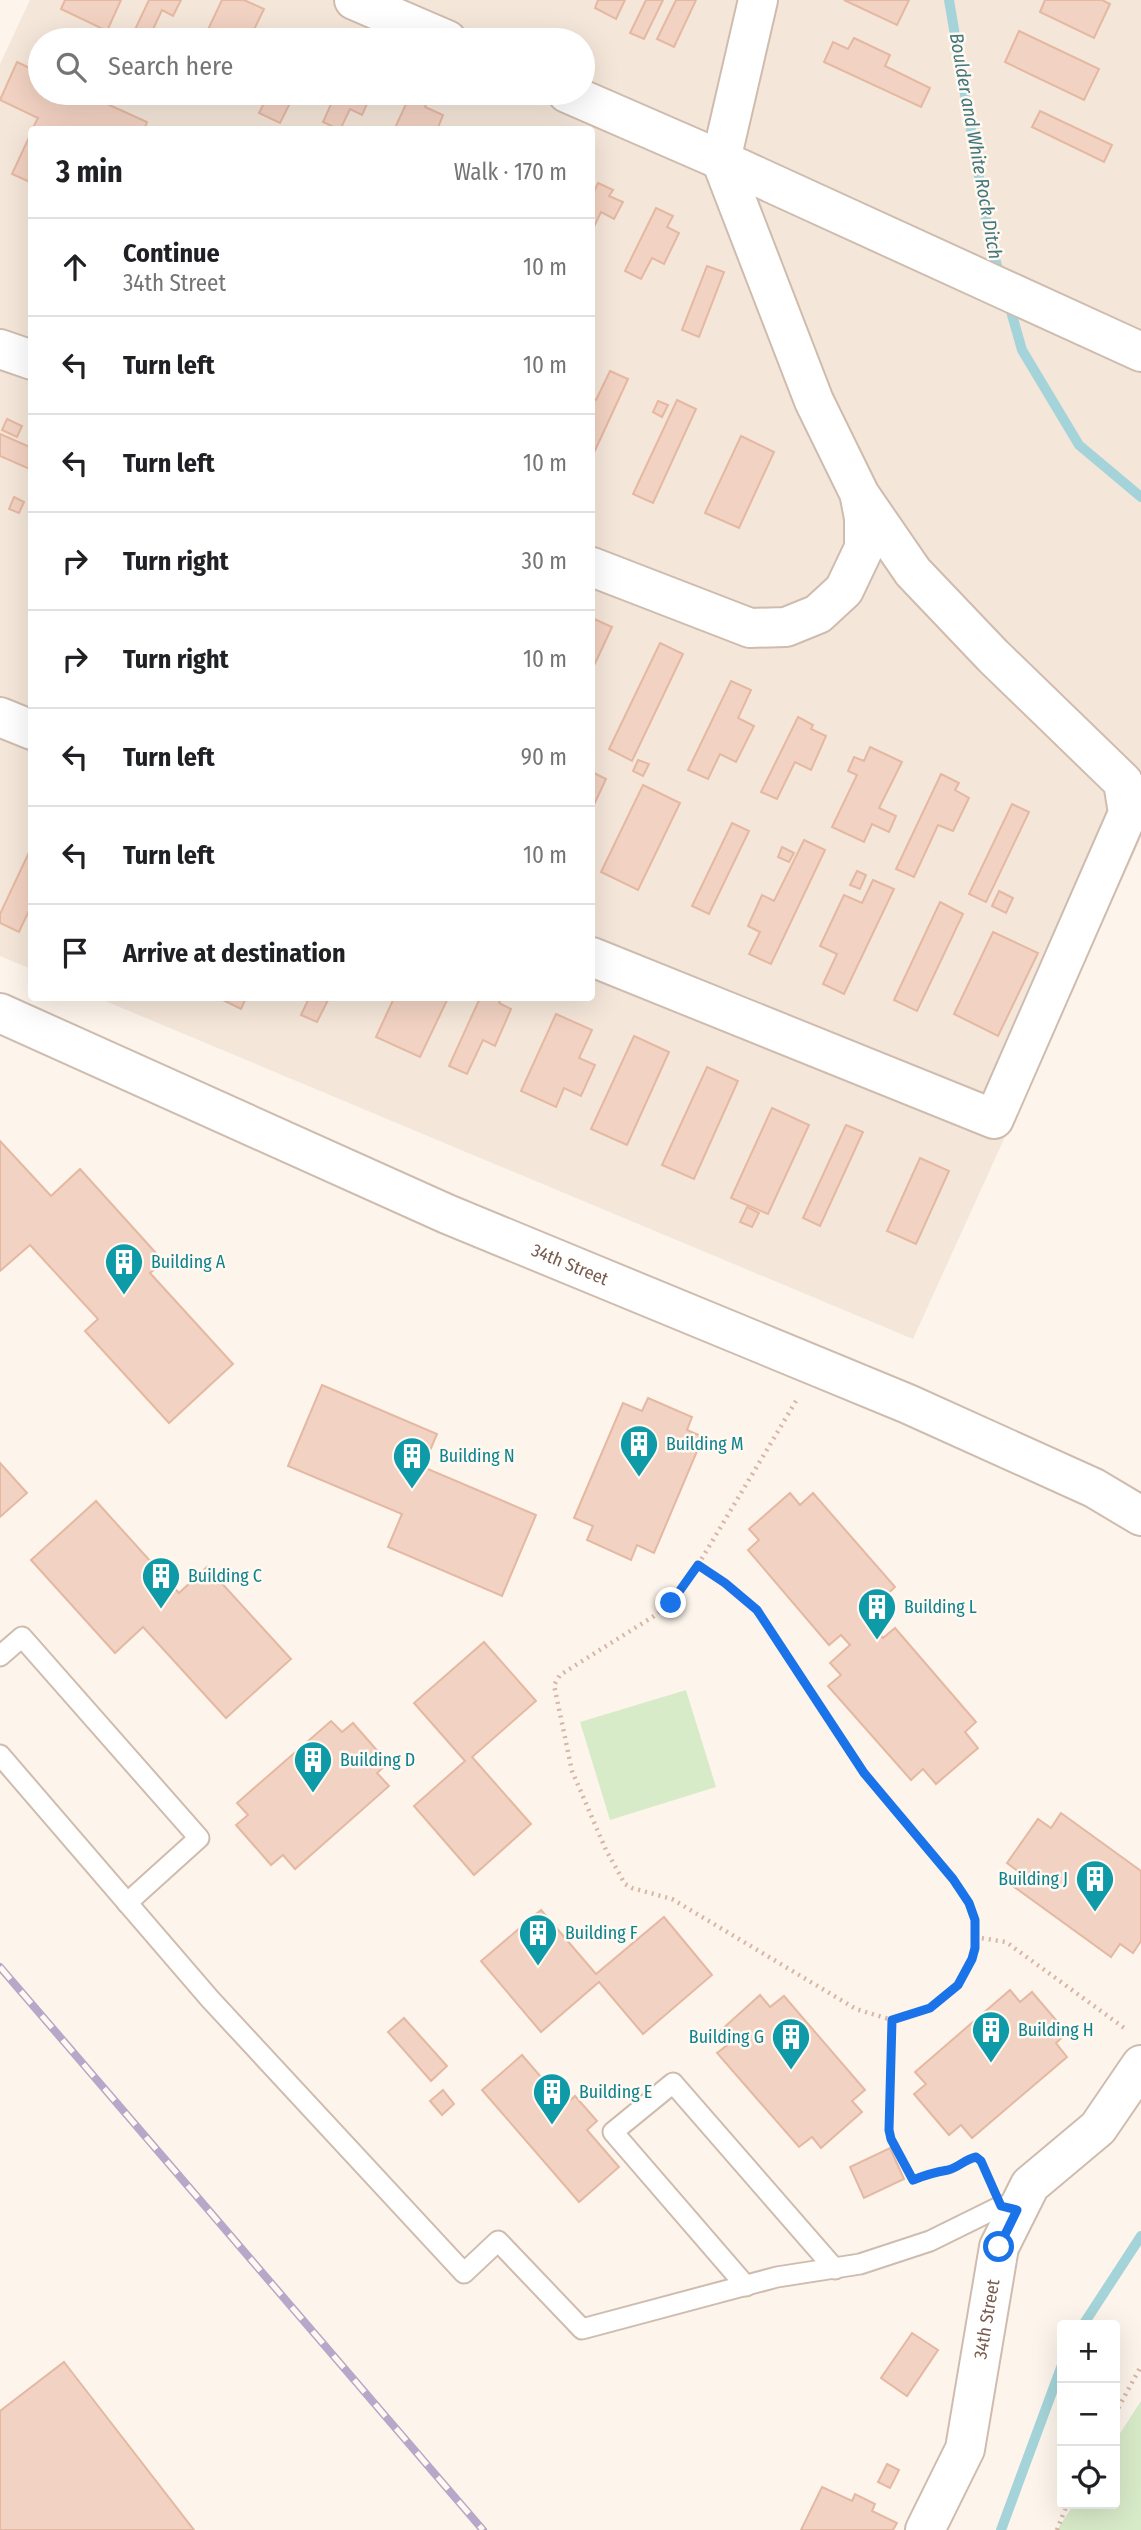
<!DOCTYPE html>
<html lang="en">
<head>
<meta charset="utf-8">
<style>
  body { margin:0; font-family:"Fira Sans Condensed",sans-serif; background:#f6f6f6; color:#202124 }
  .controls { position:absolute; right:21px; bottom:21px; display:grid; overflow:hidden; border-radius:7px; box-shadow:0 7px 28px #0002 }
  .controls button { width:63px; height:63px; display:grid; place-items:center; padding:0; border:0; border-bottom:2px solid #e0e0e0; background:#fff; color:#202124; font:35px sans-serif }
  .stop { position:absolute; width:21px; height:21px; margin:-16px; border:5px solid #1a73e8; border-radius:50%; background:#fff }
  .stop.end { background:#1a73e8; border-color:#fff; box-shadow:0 2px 7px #0008 }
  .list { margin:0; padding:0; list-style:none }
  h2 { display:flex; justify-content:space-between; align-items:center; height:91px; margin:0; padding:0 28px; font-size:30px }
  h2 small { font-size:23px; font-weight:400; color:#757577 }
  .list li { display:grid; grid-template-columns:46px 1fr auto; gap:21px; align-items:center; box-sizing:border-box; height:98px; padding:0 28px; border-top:2px solid #e0e0e0 }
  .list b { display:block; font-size:26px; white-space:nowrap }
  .list p { margin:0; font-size:23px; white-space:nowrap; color:#757577 }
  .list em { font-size:23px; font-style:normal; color:#757577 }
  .icon { flex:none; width:38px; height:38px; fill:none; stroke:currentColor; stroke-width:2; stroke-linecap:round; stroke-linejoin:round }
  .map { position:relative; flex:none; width:1141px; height:2530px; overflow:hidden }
  .search { position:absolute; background:#fff; box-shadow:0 7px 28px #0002; left:28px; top:28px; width:567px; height:77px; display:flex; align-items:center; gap:18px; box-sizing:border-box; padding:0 24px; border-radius:38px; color:#757577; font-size:26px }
  .panel { position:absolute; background:#fff; box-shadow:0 7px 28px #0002; left:28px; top:126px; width:567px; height:875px; border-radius:7px }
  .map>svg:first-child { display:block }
</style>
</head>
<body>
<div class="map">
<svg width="1141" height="2530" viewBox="0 0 1141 2530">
  <rect width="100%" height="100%" fill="#fdf5eb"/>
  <!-- residential -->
  <path fill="#f4e6d9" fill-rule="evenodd" d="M30 0H1141V838L913 1339 98 998H592V130H32L31 969 0 956V64ZM40 40H583V93H40Z"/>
  <!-- green -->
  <g fill="#d8ebc8">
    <polygon points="686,1690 716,1787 610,1820 580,1722"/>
    <polygon points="1141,2401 1141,2530 1057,2530 1074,2504 1115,2504 1115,2441"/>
  </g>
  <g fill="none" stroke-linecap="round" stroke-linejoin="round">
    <!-- stream -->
    <g stroke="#a4d4d9" stroke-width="10">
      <polyline points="949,0 990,242 1001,279"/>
      <polyline points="1008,301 1022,350 1079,445 1141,497"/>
      <polyline points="1083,2325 1141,2236"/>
      <polyline points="1001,2530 1062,2365"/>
    </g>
  </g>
  <!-- building -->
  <g fill="#f2d2c2" stroke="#e5b8a2" stroke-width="2">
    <polygon points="65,0 121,0 107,31 61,9"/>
    <polygon points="149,0 181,0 173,16 162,10 148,40 130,40"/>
    <polygon points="222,0 244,0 264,9 249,40 203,40"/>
    <polygon points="598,0 625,0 616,19 595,8"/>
    <polygon points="646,0 663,0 644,39 630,33"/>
    <polygon points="676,0 696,0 674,47 657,39"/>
    <polygon points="844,0 909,0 897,25"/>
    <polygon points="1045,0 1102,0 1110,4 1094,38 1040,12"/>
    <polygon points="1019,31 1099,69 1084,100 1005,62"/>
    <polygon points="854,38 890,55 885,66 930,88 921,107 824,62 833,42 848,49"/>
    <polygon points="17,62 40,73 40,93 83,93 147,122 144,130 32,130 38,118 0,100"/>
    <polygon points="269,93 295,93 280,123 259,113"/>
    <polygon points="336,93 372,93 362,115 350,109 340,130 323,122"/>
    <polygon points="411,93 422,93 430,96 425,107 443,115 437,130 394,130"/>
    <polygon points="1040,111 1112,145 1104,162 1032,127"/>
    <polygon points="32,131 32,183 12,174"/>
    <polygon points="598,183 613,190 609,196 623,202 614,219 601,212 592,231 592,196"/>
    <polygon points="656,208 673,216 667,227 679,233 664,264 652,258 641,279 625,271"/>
    <polygon points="707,266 724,272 699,337 682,330"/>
    <polygon points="610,371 628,379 592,457 592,398 596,400"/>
    <polygon points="677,400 696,409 653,503 633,494"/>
    <polygon points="658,401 668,405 662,417 653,412"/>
    <polygon points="7,419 22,426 17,437 2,430"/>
    <polygon points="0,434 32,448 32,470 0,456"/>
    <polygon points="741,436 774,452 739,528 705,513"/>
    <polygon points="14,497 24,502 19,513 9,509"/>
    <polygon points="592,618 612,627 592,670"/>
    <polygon points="660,643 683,654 632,761 609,749"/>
    <polygon points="731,681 751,690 738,718 754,726 736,762 720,754 708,779 688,770"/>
    <polygon points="798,717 813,725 811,729 826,736 811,770 795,762 777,799 761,792"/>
    <polygon points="870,747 902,762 879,808 896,816 889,832 872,824 864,842 832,827 857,775 848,771 854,757 864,761"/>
    <polygon points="638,760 649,764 643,776 633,771"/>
    <polygon points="592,772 606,779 592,809"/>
    <polygon points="941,774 959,783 955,790 969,798 953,831 938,825 914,877 896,869"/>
    <polygon points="643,785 680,803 638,890 601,872"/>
    <polygon points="1012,804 1029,812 986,902 969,894"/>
    <polygon points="732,823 749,831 709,914 692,906"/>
    <polygon points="804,840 825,850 771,964 749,954 760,932 748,926 762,895 774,901"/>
    <polygon points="32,846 32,904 19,932 0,923 0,914"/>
    <polygon points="782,847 794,853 789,862 778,857"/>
    <polygon points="857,871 866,875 860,889 850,885"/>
    <polygon points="873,880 894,889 844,994 823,984 837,954 820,946 844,895 862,903"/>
    <polygon points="999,891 1013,898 1006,913 992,906"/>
    <polygon points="940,902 963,914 917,1011 894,1000"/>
    <polygon points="993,932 1038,953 998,1036 954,1014"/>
    <polygon points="219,998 246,998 241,1009"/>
    <polygon points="309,998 329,998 317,1022 301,1015"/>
    <polygon points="394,998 448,998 420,1057 376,1037"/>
    <polygon points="480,998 501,998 499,1003 511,1009 495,1046 483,1040 467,1074 449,1066"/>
    <polygon points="556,1014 592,1030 579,1058 595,1065 581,1096 564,1088 556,1107 521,1091"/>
    <polygon points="634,1036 669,1052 627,1145 591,1129"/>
    <polygon points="707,1067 738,1081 694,1179 662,1165"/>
    <polygon points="772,1108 809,1125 768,1214 731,1198"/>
    <polygon points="846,1125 863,1132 820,1226 803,1218"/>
    <polygon points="0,1141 51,1196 80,1169 164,1262 150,1273 233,1364 169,1423 85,1331 98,1319 30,1245 0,1271"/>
    <polygon points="920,1158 949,1171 916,1244 887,1231"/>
    <polygon points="747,1207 759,1213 752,1227 740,1222"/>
    <polygon points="322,1385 437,1434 423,1467 536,1515 502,1596 388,1547 402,1514 288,1466"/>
    <polygon points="648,1398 692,1417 687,1430 703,1437 654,1553 637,1545 631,1560 587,1540 593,1526 574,1518 623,1403 642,1411"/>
    <polygon points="0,1463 27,1493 0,1517"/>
    <polygon points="790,1493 800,1505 813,1493 895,1587 882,1599 892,1611 874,1627 883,1638 895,1628 976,1722 965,1732 978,1748 936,1784 923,1769 911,1780 828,1686 841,1675 830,1663 850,1645 841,1635 829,1645 748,1550 759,1540 749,1529"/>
    <polygon points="96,1501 179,1593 207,1567 291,1659 226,1718 143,1627 115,1653 31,1560"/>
    <polygon points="484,1642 536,1701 472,1757 531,1824 474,1875 414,1806 465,1761 414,1703"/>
    <polygon points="331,1721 342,1732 353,1723 388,1763 377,1773 389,1786 295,1869 283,1855 271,1865 236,1825 248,1815 237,1803"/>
    <polygon points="1061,1813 1141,1871 1141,1941 1133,1953 1120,1944 1111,1957 1010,1884 1019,1872 1007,1863 1038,1819 1051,1828"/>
    <polygon points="541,1910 596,1974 664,1917 712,1975 643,2034 599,1982 541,2032 481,1961"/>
    <polygon points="1010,1990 1020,2002 1032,1992 1067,2033 1056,2043 1067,2057 972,2138 961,2125 949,2135 914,2094 926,2084 915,2072"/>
    <polygon points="760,1995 770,2007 784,1996 865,2090 852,2101 862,2112 821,2148 812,2137 799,2147 717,2053 730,2043 720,2031"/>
    <polygon points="404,2018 447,2066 431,2081 388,2032"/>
    <polygon points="522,2055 565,2105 575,2096 597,2121 587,2130 619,2167 579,2202 482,2090"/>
    <polygon points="443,2090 454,2104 442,2115 430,2101"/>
    <polygon points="890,2148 904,2179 864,2198 850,2167"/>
    <polygon points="912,2333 938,2350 907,2396 881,2378"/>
    <polygon points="64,2362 194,2530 0,2530 0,2411"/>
    <polygon points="887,2464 899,2470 890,2488 878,2482"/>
    <polygon points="822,2487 852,2501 855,2494 875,2504 872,2511 897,2523 893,2530 801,2530"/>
  </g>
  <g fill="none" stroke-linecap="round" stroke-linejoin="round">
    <!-- service casing -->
    <g stroke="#cfbcaf" stroke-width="23">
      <g id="service">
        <polyline points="0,1656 22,1637 199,1838 127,1903"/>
        <polyline points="0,1755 210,1999 464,2273 498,2241 582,2329 777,2277 860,2264 930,2241 1001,2206 1017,2210"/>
        <polyline points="746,2286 613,2132 673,2083 835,2269"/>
      </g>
    </g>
    <!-- minor casing -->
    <g stroke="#cfbcaf" stroke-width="42">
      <g id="minor">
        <polyline points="354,0 447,40"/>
        <polyline points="567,93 721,160 1141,352"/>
        <polyline points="0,349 32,360"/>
        <polyline points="592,567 750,628 786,627 818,614 844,590 864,548 864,518 860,497"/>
        <polyline points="0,717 32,730"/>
        <polyline points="592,957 994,1119 1128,813 1123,782 993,656 913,572 860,495 814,401 721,160 758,0"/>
        <path id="s1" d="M0 1013 447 1214 908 1404 1094 1488 1141 1516"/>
        <path id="s2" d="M925 2530 965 2449 999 2247 1030 2185 1098 2128 1141 2065"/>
      </g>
    </g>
    <!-- path -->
    <g stroke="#d8b5a4" stroke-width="4.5" stroke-dasharray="2 5" stroke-linecap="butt">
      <polyline points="796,1401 698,1565 671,1603 654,1616 560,1675 554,1685 572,1771 606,1850 625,1884 632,1888 672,1899 856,2009 892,2020 889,2130 891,2139 911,2179 938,2170 949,2170 976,2157 990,2179"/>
      <polyline points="698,1565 725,1583 757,1610 864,1773 953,1879 969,1903 975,1920 975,1948 972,1959 958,1985 930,2008 892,2020"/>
      <polyline points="975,1937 1006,1942 1127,2030"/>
      <polyline points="1115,2414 1141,2366"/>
      <polyline points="1057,2530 1067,2504"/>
    </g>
    <!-- service -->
    <use href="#service" stroke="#fff" stroke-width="19"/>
    <!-- minor -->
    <use href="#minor" stroke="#fff" stroke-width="38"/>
    <!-- rail casing -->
    <g stroke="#b7a7c8" stroke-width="8">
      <polyline id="rail" points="0,1967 483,2530"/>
    </g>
    <!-- rail -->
    <use href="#rail" stroke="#fff9f1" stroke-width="5" stroke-dasharray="16" stroke-linecap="butt"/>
  </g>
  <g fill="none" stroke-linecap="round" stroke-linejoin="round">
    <!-- route -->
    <path stroke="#1a73e8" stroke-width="9" d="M671 1603 698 1565 725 1583 757 1610 864 1773 953 1879 969 1903 975 1920V1948L972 1959 958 1985 930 2008 892 2020 889 2130 891 2139 913 2180C925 2175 936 2172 948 2170 958 2168 965 2159 976 2157L981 2161 1001 2206 1017 2210 999 2247"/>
  </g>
  <!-- icons -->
  <defs>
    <g id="building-pin" transform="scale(2.0125)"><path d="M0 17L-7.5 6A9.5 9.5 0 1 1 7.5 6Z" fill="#0f9aa8" stroke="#fff9f1"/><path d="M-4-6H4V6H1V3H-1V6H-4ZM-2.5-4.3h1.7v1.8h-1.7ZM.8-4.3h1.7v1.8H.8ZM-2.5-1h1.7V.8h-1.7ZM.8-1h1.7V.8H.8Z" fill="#fff"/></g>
  </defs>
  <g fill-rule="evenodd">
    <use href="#building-pin" x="124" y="1262"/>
    <use href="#building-pin" x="639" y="1444"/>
    <use href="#building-pin" x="412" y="1456"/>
    <use href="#building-pin" x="161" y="1576"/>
    <use href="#building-pin" x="877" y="1607"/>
    <use href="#building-pin" x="313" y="1760"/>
    <use href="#building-pin" x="1095" y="1879"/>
    <use href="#building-pin" x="538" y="1933"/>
    <use href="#building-pin" x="991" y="2030"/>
    <use href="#building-pin" x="791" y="2037"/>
    <use href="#building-pin" x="552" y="2092"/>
  </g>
  <g text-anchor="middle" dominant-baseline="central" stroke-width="5" stroke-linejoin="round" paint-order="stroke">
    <!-- culture labels -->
    <g font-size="18" fill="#0d838f" stroke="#fff9f1" text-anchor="start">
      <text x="151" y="1262">Building A</text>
      <text x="666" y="1444">Building M</text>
      <text x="439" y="1456">Building N</text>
      <text x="188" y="1576">Building C</text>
      <text x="904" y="1607">Building L</text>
      <text x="340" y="1760">Building D</text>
      <text x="1068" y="1879" text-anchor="end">Building J</text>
      <text x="565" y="1933">Building F</text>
      <text x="1018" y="2030">Building H</text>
      <text x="764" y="2037" text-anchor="end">Building G</text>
      <text x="579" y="2092">Building E</text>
    </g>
    <!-- street labels -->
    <g font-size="18" fill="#785a4d" stroke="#fff9f1">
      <text stroke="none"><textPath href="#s1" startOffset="623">34th Street</textPath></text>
      <text stroke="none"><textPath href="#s2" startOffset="222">34th Street</textPath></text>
    </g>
    <!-- water labels -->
    <g font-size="19" font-style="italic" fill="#40767d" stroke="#fff9f1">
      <text transform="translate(976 146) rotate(80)">Boulder and White Rock Ditch</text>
    </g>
  </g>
</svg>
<div class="controls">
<button>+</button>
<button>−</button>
<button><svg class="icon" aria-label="locate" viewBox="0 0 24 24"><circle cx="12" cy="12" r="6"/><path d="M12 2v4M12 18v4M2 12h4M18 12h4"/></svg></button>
</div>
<div class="stop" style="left:999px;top:2247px"></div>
<div class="stop end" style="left:671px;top:1603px"></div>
<div class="search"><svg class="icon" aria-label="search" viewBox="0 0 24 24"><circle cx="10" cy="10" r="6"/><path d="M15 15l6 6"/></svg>Search here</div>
<section class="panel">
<h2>3 min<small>Walk · 170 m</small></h2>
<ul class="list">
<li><svg class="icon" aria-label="ahead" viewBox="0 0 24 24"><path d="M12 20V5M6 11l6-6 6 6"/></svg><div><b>Continue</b><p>34th Street</p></div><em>10 m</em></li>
<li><svg class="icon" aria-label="left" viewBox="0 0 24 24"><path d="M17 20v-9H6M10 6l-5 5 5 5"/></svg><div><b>Turn left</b></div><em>10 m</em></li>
<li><svg class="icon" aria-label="left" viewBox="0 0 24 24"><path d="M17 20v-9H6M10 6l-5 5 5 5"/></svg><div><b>Turn left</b></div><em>10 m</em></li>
<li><svg class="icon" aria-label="right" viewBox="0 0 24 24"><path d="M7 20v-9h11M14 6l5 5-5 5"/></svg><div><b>Turn right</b></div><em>30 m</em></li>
<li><svg class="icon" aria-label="right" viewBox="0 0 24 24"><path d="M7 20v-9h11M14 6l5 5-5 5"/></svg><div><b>Turn right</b></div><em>10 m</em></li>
<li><svg class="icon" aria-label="left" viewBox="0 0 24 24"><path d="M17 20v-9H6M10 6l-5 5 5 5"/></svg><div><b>Turn left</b></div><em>90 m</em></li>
<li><svg class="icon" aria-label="left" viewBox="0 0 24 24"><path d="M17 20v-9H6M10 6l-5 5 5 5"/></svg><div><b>Turn left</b></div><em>10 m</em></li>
<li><svg class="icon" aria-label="arrive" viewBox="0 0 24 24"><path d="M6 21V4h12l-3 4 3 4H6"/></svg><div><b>Arrive at destination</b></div></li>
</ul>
</section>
</div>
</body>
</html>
